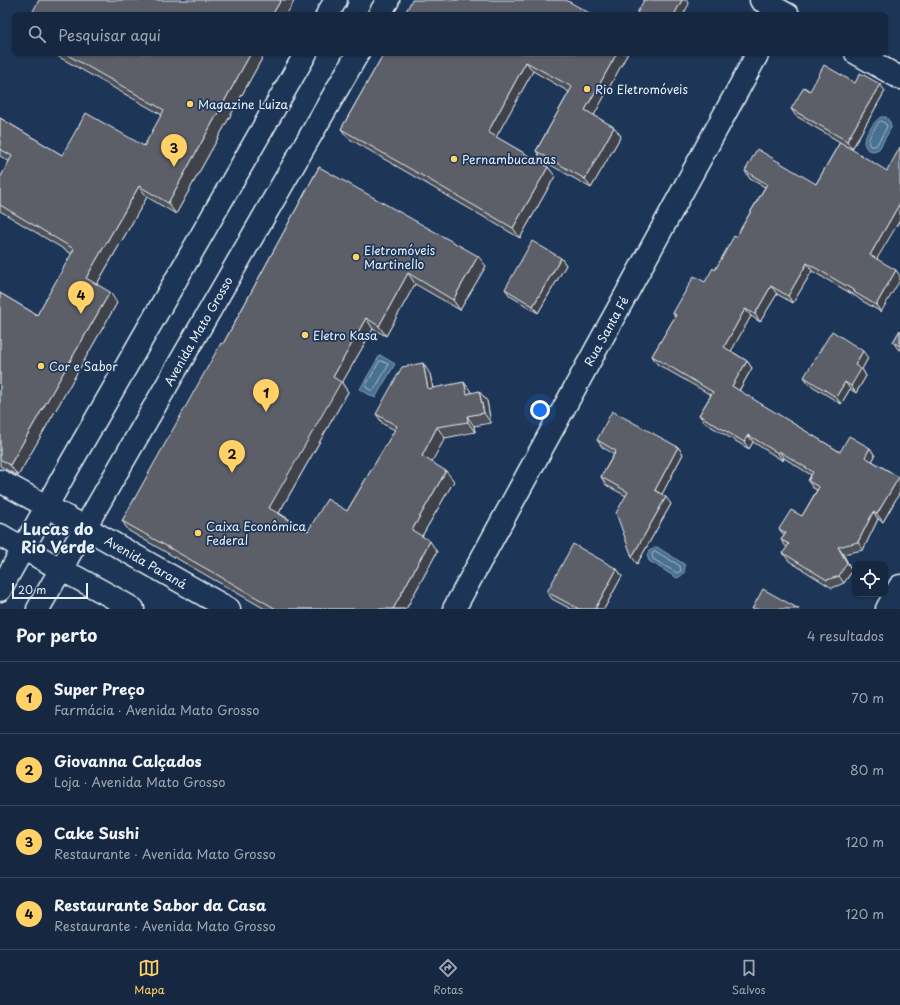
<!DOCTYPE html>
<html lang="pt">
<head>
<meta charset="utf-8">
<style>
  body { margin:0; font-family:"Playpen Sans",sans-serif; background:#1f3048; color:#f1f3f6 }
  .controls { position:absolute; right:12px; bottom:12px; display:grid; overflow:hidden; border-radius:8px; box-shadow:0 1px 3px #0004 }
  .controls button { width:36px; height:36px; display:grid; place-items:center; padding:0; border:0; border-bottom:1px solid #35445a; background:#162841; color:#f1f3f6; font:20px sans-serif }
  .scale { position:absolute; left:12px; bottom:10px; width:76px; box-sizing:border-box; padding-left:4px; border:2px solid #e8f1f8; border-top:0; font-size:11px; line-height:14px; white-space:nowrap; color:#e8f1f8; -webkit-text-stroke:3px #1d3557; paint-order:stroke }
  .you { position:absolute; left:540px; top:410px; width:14px; height:14px; margin:-10px; border:3px solid #fff; border-radius:50%; background:#1a73e8; box-shadow:0 0 0 6px #1a73e833 }
  .badge { display:grid; place-items:center; width:26px; height:26px; border-radius:50%; background:#ffd166; color:#111; font-size:13px; font-weight:700 }
  .pin { position:absolute; translate:-50% -33px; filter:drop-shadow(0 1px 2px #0008) }
  .pin::after { content:''; position:absolute; top:21px; width:14px; height:12px; background:inherit; clip-path:polygon(0 0,100% 0,50% 100%) }
  .list { margin:0; padding:0; list-style:none }
  h2 { display:flex; justify-content:space-between; align-items:center; height:52px; margin:0; padding:0 16px; font-size:17px }
  h2 small { font-size:13px; font-weight:400; color:#9ea6b1 }
  .list li { display:grid; grid-template-columns:26px 1fr auto; gap:12px; align-items:center; box-sizing:border-box; height:72px; padding:0 16px; border-top:1px solid #35445a }
  .list b { display:block; font-size:15px; white-space:nowrap }
  .list p { margin:0; font-size:13px; white-space:nowrap; color:#9ea6b1 }
  .list em { font-size:13px; font-style:normal; color:#9ea6b1 }
  .icon { flex:none; width:22px; height:22px; fill:none; stroke:currentColor; stroke-width:2; stroke-linecap:round; stroke-linejoin:round }
  .map { position:relative; flex:none; width:900px; height:609px; overflow:hidden }
  .search { position:absolute; background:#162841; box-shadow:0 1px 3px #0004; left:12px; right:12px; top:12px; height:44px; display:flex; align-items:center; gap:10px; box-sizing:border-box; padding:0 14px; border-radius:8px; color:#9ea6b1; font-size:15px }
  .sheet { height:340px; background:#162841 }
  nav { display:flex; justify-content:space-around; align-items:center; box-sizing:border-box; height:56px; border-top:1px solid #35445a; background:#162841; font-size:11px; color:#9ea6b1 }
  nav a { display:grid; justify-items:center; gap:2px }
  nav .on { color:#ffd166 }
  .map>svg:first-child { display:block }
</style>
</head>
<body>
<div class="map">
<svg width="900" height="609" viewBox="0 0 900 609">
  <rect width="100%" height="100%" fill="#1d3557"/>
  <filter id="ink" filterUnits="userSpaceOnUse"><feTurbulence type="fractalNoise" baseFrequency=".025" numOctaves="2"/><feDisplacementMap in="SourceGraphic" scale="8" xChannelSelector="R" yChannelSelector="G"/><feConvolveMatrix kernelMatrix="1 2 1 2 8 2 1 2 1" color-interpolation-filters="sRGB"/></filter>
  <g filter="url(#ink)">
    <!-- water -->
    <g fill="#496f91" stroke="#89a3ba">
      <path d="M881 117H886L890 122 891 128 879 149 874 151 868 150C866 147 864 145 864 141 865 135 876 119 881 117Z"/>
      <polygon points="380,355 395,364 375,398 360,389"/>
      <path d="M657 547 684 564C686 571 684 575 677 578L649 561 647 555 649 551Z"/>
    </g>
    <g fill="none" stroke-linecap="round" stroke-linejoin="round">
      <!-- shore -->
      <g stroke="#a8bdcf" stroke-width="1">
        <path d="M881 121 886 124 887 127 876 146H870C865 139 875 129 879 122Z"/>
        <polygon points="380,361 382,361 388,364 388,366 374,390 372,391 367,388 366,386"/>
        <polygon points="654,552 657,552 680,566 681,571 677,573 653,559 652,555"/>
      </g>
      <!-- minor casing -->
      <g stroke="#e8f1f8" stroke-width="25">
        <g id="minor">
          <polyline points="761,0 788,15"/>
          <polyline points="856,53 900,78"/>
          <polyline points="454,609 758,53"/>
          <polyline points="887,609 900,586"/>
        </g>
      </g>
      <!-- tertiary casing -->
      <g stroke="#e8f1f8" stroke-width="25">
        <g id="tertiary">
          <polyline points="0,481 72,520 229,609"/>
          <path d="M0 535C43 561 89 583 133 609"/>
        </g>
      </g>
      <!-- secondary casing -->
      <g stroke="#e8f1f8" stroke-width="25">
        <g id="secondary">
          <polyline points="327,15 336,0"/>
          <polyline points="379,15 388,0"/>
          <polyline points="0,590 64,475 306,53"/>
          <polyline points="38,609 358,53"/>
        </g>
      </g>
      <!-- minor -->
      <use href="#minor" stroke="#1d3557" stroke-width="22"/>
      <!-- tertiary -->
      <use href="#tertiary" stroke="#1d3557" stroke-width="22"/>
      <!-- secondary -->
      <use href="#secondary" stroke="#1d3557" stroke-width="22"/>
    </g>
    <!-- wall -->
    <g fill="#4f5159" stroke="#e8f1f8">
      <polygon points="52,53 265,53 176,214 147,197 97,284 117,303 18,476 0,466 0,293 37,315 72,254 0,211 0,178 10,162 0,156 0,118 62,155 144,146 162,115"/>
      <polygon points="384,53 628,53 594,115 621,136 591,188 542,160 536,151 569,92 533,71 496,137 548,167 555,176 520,238 348,138 341,129"/>
      <polygon points="855,83 885,91 852,149 877,259 881,312 859,299 857,297 812,271 793,303 777,294 760,322 751,316 731,351 747,361 752,368 739,391 840,452 870,448 875,456 872,461 899,477 900,478 900,492 883,522 878,519 863,550 843,554 852,571 844,583 832,588 789,561 783,553 787,548 781,540 784,535 779,529 802,516 817,490 813,488 808,481 811,475 784,458 783,461 753,442 749,449 705,423 699,415 711,395 657,364 652,356 675,317 673,313 705,282 715,270 736,237 765,187 750,179 745,171 816,184 840,142 796,116 791,109 810,91"/>
      <polygon points="319,167 486,266 460,310 415,284 386,336 373,329 342,383 348,392 279,513 308,531 347,511 395,430 383,424 376,414 430,374 433,388 472,393 487,401 491,423 474,426 475,432 445,438 431,462 454,481 422,536 437,552 406,609 265,609 129,531 122,521 223,344"/>
      <polygon points="561,258 566,265 538,313 510,296 505,289"/>
      <polygon points="900,330 900,350 898,349 893,342"/>
      <polygon points="868,358 862,369 866,376 856,393 850,389 841,404 809,384 804,377"/>
      <polygon points="597,440 678,447 683,454 662,494 671,504 637,564 626,496 606,485 601,477 614,454 602,447"/>
      <polygon points="617,569 622,576 604,609 571,609 552,599 547,592"/>
    </g>
    <!-- shaded-wall -->
    <g fill="#404248" stroke="#e8f1f8">
      <polygon points="281,0 295,0 286,15 272,15"/>
      <polygon points="682,0 686,0 689,4 683,15 674,15"/>
      <polygon points="251,53 265,53 176,214 168,203"/>
      <polygon points="617,53 628,53 592,119 585,110"/>
      <polygon points="526,62 533,71 494,141 488,132"/>
      <polygon points="880,84 885,91 852,149 847,141"/>
      <polygon points="614,127 621,136 591,188 585,179"/>
      <polygon points="548,167 555,176 520,238 513,228"/>
      <polygon points="139,186 147,197 94,289 86,278"/>
      <polygon points="900,203 900,220 875,262 870,255"/>
      <polygon points="478,256 486,266 460,310 453,300"/>
      <polygon points="561,258 566,265 538,313 533,306"/>
      <polygon points="807,263 812,271 793,303 788,296"/>
      <polygon points="896,270 900,276 900,280 881,312 876,305"/>
      <polygon points="408,273 415,284 386,336 379,326"/>
      <polygon points="771,286 777,294 760,322 755,314"/>
      <polygon points="110,292 117,303 18,476 10,465"/>
      <polygon points="745,309 751,316 729,355 724,347"/>
      <polygon points="366,318 373,329 342,383 348,392 276,518 269,508 333,377"/>
      <polygon points="863,351 868,358 862,369 866,376 856,393 851,386 855,365"/>
      <polygon points="747,361 752,368 737,394 732,386"/>
      <polygon points="423,363 430,374 435,399 428,389"/>
      <polygon points="464,382 472,393 467,394"/>
      <polygon points="845,382 850,389 841,404 836,397"/>
      <polygon points="479,391 487,401 491,423 484,413"/>
      <polygon points="467,416 474,426 475,432 468,422"/>
      <polygon points="437,427 445,438 429,467 422,456"/>
      <polygon points="748,435 753,442 749,449 744,442"/>
      <polygon points="678,447 683,454 660,498 655,490"/>
      <polygon points="870,448 875,456 870,465 865,457"/>
      <polygon points="779,451 784,458 783,461 778,453"/>
      <polygon points="446,471 454,481 419,541 412,530"/>
      <polygon points="899,477 900,478 900,492 883,522 877,514"/>
      <polygon points="666,497 671,504 637,564 632,557"/>
      <polygon points="873,512 878,519 863,550 858,542"/>
      <polygon points="430,541 437,552 406,609 393,609"/>
      <polygon points="838,547 843,554 852,571 844,583 839,576"/>
      <polygon points="617,569 622,576 604,609 595,609"/>
    </g>
    <!-- building -->
    <g fill="#5c5e67" stroke="#e8f1f8">
      <polygon points="39,0 281,0 272,15 31,15"/>
      <polygon points="412,0 566,0 593,15 404,15"/>
      <polygon points="644,0 682,0 674,15 636,15"/>
      <polygon points="64,53 251,53 168,203 139,186 86,278 110,292 10,465 0,459 0,293 37,315 74,249 0,205 0,178 12,156 0,149 0,118 62,155 86,113 144,146 164,110"/>
      <polygon points="384,53 617,53 585,110 614,127 585,179 536,151 572,87 526,62 488,132 548,167 513,228 341,129"/>
      <polygon points="824,65 855,83 860,73 880,84 847,141 791,109 804,87 810,91"/>
      <polygon points="840,142 887,171 900,147 900,203 870,255 896,270 876,305 854,292 855,291 807,263 788,296 771,286 755,314 745,309 724,347 747,361 732,386 840,452 849,436 870,448 865,457 899,477 877,514 873,512 858,542 838,547 847,563 839,576 827,580 783,553 789,544 781,540 786,533 779,529 791,510 802,516 819,487 808,481 813,472 779,451 778,453 748,435 744,442 699,415 713,392 652,356 676,315 673,313 694,276 705,282 713,268 715,270 734,236 736,237 767,184 745,171 757,149 816,184"/>
      <polygon points="319,167 478,256 453,300 408,273 379,326 366,318 333,377 341,382 269,508 308,531 327,499 347,511 397,426 376,414 402,367 423,363 428,389 464,382 467,394 479,391 484,413 467,416 468,422 437,427 422,456 446,471 412,530 430,541 393,609 276,609 228,581 122,521 221,343 223,344"/>
      <polygon points="532,241 561,258 533,306 505,289"/>
      <polygon points="900,330 900,346 893,342"/>
      <polygon points="832,331 863,351 855,365 861,369 851,386 845,382 836,397 804,377"/>
      <polygon points="612,411 678,447 655,490 666,497 632,557 616,513 628,492 601,477 616,451 597,440"/>
      <polygon points="573,544 617,569 595,609 579,609 547,592"/>
      <polygon points="763,589 799,609 752,609"/>
    </g>
  </g>
  <!-- markers -->
  <g fill="#ffd166" stroke="#1d3557" stroke-width="1.5">
    <circle cx="587" cy="89" r="4"/>
    <circle cx="190" cy="104" r="4"/>
    <circle cx="454" cy="159" r="4"/>
    <circle cx="356" cy="257" r="4"/>
    <circle cx="305" cy="335" r="4"/>
    <circle cx="41" cy="366" r="4"/>
    <circle cx="198" cy="533" r="4"/>
  </g>
  <g text-anchor="middle" dominant-baseline="central" stroke-width="3.5" stroke-linejoin="round" paint-order="stroke">
    <!-- poi labels -->
    <g font-size="12" fill="#e8f1f8" stroke="#1d3557" text-anchor="start">
      <text x="595" y="89">Rio Eletromóveis</text>
      <text x="198" y="104">Magazine Luiza</text>
      <text x="462" y="159">Pernambucanas</text>
      <text x="364" y="250">Eletromóveis<tspan x="364" dy="14">Martinello</tspan></text>
      <text x="313" y="335">Eletro Kasa</text>
      <text x="49" y="366">Cor e Sabor</text>
      <text x="206" y="526">Caixa Econômica<tspan x="206" dy="14">Federal</tspan></text>
    </g>
    <!-- street labels -->
    <g font-size="12" fill="#e8f1f8" stroke="#1d3557">
      <text transform="translate(198 331) rotate(-60)">Avenida Mato Grosso</text>
      <text transform="translate(606 331) rotate(-61)">Rua Santa Fé</text>
      <text transform="translate(146 562) rotate(30)">Avenida Paraná</text>
    </g>
    <!-- district labels -->
    <g font-size="16" font-weight="bold" fill="#e8f1f8" stroke="#1d3557">
      <text x="58" y="528">Lucas do<tspan x="58" dy="18">Rio Verde</tspan></text>
    </g>
  </g>
</svg>
<div class="controls">
<button><svg class="icon" aria-label="locate" viewBox="0 0 24 24"><circle cx="12" cy="12" r="6"/><path d="M12 2v4M12 18v4M2 12h4M18 12h4"/></svg></button>
</div>
<div class="scale">20 m</div>
<div class="you"></div>
<div class="pin badge" style="left:266px;top:412px">1</div>
<div class="pin badge" style="left:232px;top:473px">2</div>
<div class="pin badge" style="left:174px;top:167px">3</div>
<div class="pin badge" style="left:81px;top:314px">4</div>
<div class="search"><svg class="icon" aria-label="search" viewBox="0 0 24 24"><circle cx="10" cy="10" r="6"/><path d="M15 15l6 6"/></svg>Pesquisar aqui</div>
</div>
<section class="sheet">
<h2>Por perto<small>4 resultados</small></h2>
<ul class="list">
<li><span class="badge">1</span><div><b>Super Preço</b><p>Farmácia · Avenida Mato Grosso</p></div><em>70 m</em></li>
<li><span class="badge">2</span><div><b>Giovanna Calçados</b><p>Loja · Avenida Mato Grosso</p></div><em>80 m</em></li>
<li><span class="badge">3</span><div><b>Cake Sushi</b><p>Restaurante · Avenida Mato Grosso</p></div><em>120 m</em></li>
<li><span class="badge">4</span><div><b>Restaurante Sabor da Casa</b><p>Restaurante · Avenida Mato Grosso</p></div><em>120 m</em></li>
</ul>
</section>
<nav>
<a class="on"><svg class="icon" aria-label="map" viewBox="0 0 24 24"><path d="M3 6l6-2 6 2 6-2v14l-6 2-6-2-6 2zM9 4v14M15 6v14"/></svg>Mapa</a>
<a><svg class="icon" aria-label="directions" viewBox="0 0 24 24"><path d="M12 3l9 9-9 9-9-9zM9 14v-3h6M13 9l2 2-2 2"/></svg>Rotas</a>
<a><svg class="icon" aria-label="saved" viewBox="0 0 24 24"><path d="M7 4h10v16l-5-4-5 4z"/></svg>Salvos</a>
</nav>
</body>
</html>
